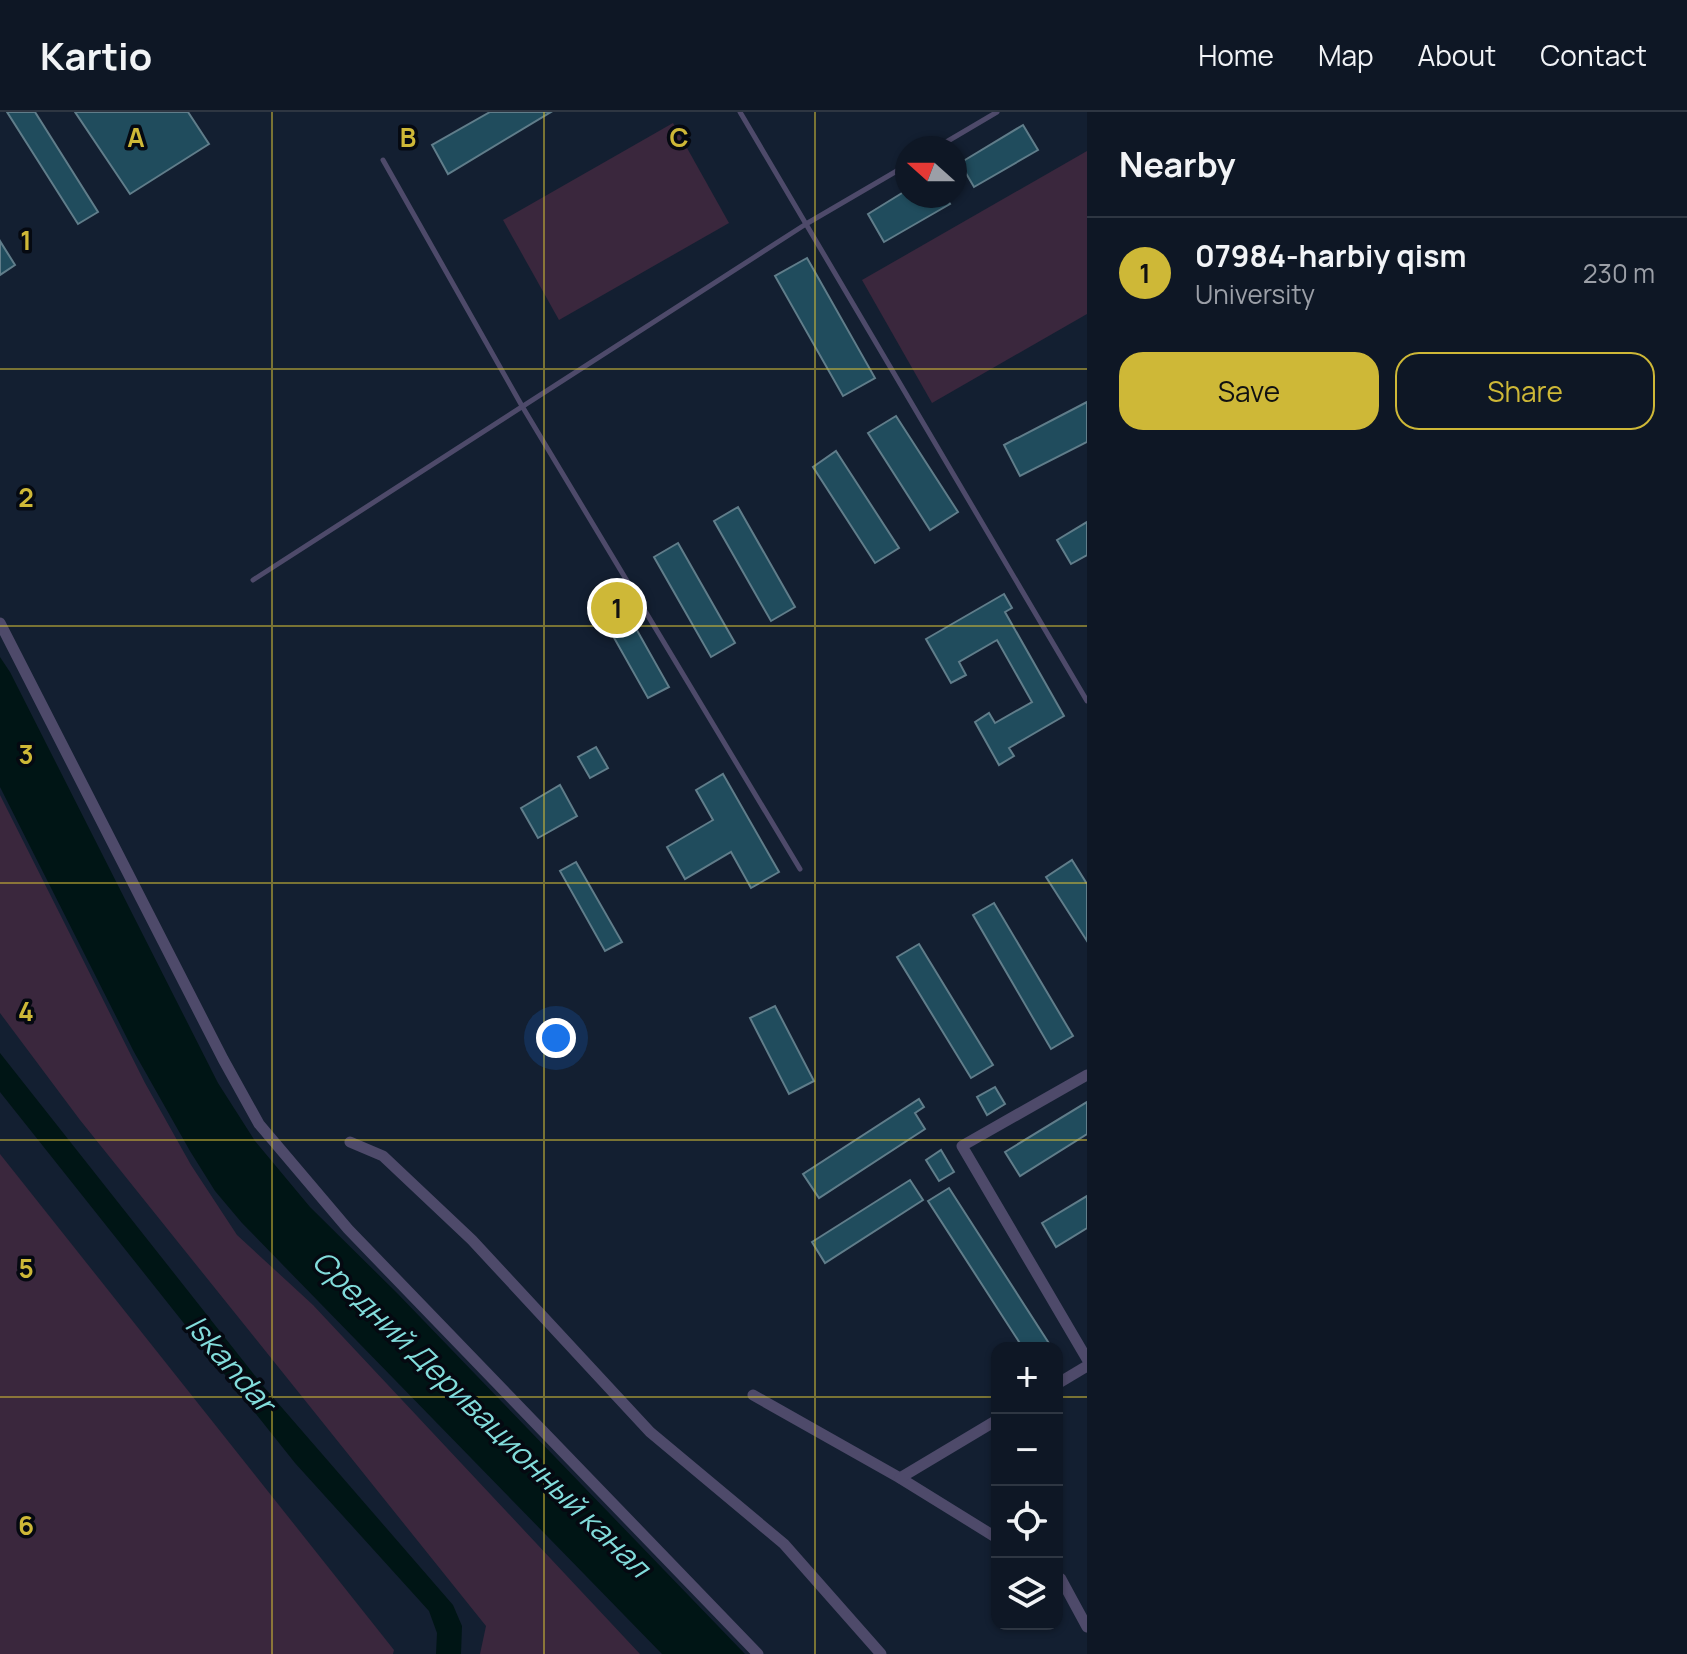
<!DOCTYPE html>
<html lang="en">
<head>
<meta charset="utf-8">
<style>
  body { margin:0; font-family:Manrope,sans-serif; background:#17202d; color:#f1f3f6 }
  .controls { position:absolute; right:24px; bottom:24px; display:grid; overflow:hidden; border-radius:16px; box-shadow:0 2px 6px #0004 }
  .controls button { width:72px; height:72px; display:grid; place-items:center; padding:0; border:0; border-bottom:2px solid #2e3642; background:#0e1725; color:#f1f3f6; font:40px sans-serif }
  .compass { position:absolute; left:895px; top:24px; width:72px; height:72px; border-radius:50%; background:#0e1725; box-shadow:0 2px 6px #0004; rotate:291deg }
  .you { position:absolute; left:556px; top:926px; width:28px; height:28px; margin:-20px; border:6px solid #fff; border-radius:50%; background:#1a73e8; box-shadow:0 0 0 12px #1a73e833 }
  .badge { display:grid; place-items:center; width:52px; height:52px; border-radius:50%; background:#ceb837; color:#111; font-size:26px; font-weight:700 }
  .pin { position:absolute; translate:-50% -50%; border:4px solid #fff; box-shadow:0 2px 8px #0006 }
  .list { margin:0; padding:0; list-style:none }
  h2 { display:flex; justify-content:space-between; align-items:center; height:104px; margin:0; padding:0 32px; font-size:34px }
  h2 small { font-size:26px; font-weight:400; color:#9b9fa7 }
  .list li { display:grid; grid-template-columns:52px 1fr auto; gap:24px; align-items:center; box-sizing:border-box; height:112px; padding:0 32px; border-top:2px solid #2e3642 }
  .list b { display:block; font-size:30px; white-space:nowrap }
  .list p { margin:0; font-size:26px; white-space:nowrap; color:#9b9fa7 }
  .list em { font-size:26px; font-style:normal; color:#9b9fa7 }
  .actions { display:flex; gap:16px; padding:24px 32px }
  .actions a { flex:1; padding:18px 0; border:2px solid #ceb837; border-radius:24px; text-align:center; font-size:28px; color:#ceb837 }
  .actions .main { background:#ceb837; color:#111 }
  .icon { flex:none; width:44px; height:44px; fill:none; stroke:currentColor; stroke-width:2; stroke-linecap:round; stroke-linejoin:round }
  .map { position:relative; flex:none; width:1087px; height:1542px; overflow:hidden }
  header { display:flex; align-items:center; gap:48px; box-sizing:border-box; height:112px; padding:0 40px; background:#0e1725; border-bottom:2px solid #2e3642 }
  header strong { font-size:38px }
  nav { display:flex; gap:44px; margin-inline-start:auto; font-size:28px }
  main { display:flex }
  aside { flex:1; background:#0e1725 }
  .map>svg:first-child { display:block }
</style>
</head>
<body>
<header>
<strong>Kartio</strong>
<nav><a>Home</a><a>Map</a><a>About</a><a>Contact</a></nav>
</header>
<main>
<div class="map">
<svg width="1087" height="1542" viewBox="0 0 1087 1542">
  <rect width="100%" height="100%" fill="#131f31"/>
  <!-- green -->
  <g fill="#3a273d">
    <polygon points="673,11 729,111 559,208 503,108"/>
    <polygon points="1087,39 1087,202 932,291 862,168"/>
    <polygon points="0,683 145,971 191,1053 237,1123 313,1193 640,1542 480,1542 486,1514 80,1008 0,901"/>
    <polygon points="0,1042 394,1538 393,1542 0,1542"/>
  </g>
  <!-- water -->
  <g fill="#001515">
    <polygon points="0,545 10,560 218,971 255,1029 310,1095 397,1181 745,1542 662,1542 242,1111 215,1079 190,1039 134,940 0,675"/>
    <polygon points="0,941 264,1275 453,1493 462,1514 461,1542 436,1542 437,1521 429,1499 295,1351 0,980"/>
  </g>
  <!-- building -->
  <g fill="#204c5d" stroke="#607d8a" stroke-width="2">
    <polygon points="7,0 35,0 98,100 78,112"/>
    <polygon points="75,0 188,0 209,32 130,82"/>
    <polygon points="490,0 551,0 448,62 432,33"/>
    <polygon points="1023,13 1038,38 974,75 960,51"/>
    <polygon points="907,78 907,84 945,84 950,92 884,130 868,102"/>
    <polygon points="0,129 15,153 0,163"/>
    <polygon points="807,146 875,266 843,284 775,164"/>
    <polygon points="1087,290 1087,330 1020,364 1004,333"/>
    <polygon points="896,304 958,400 930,418 868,321"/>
    <polygon points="836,339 899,436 875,451 813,355"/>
    <polygon points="738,395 795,495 771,509 714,409"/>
    <polygon points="1087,410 1087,443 1071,452 1057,428"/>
    <polygon points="678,431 735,531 711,545 654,445"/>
    <polygon points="1004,482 1012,496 1005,500 1064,604 1009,636 1014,644 999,653 975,610 989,601 995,611 1032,590 997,528 959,550 966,563 951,571 926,527"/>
    <polygon points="634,513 669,575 648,586 613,524"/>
    <polygon points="596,635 608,656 590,666 578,645"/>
    <polygon points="723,662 779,760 751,776 731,740 685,767 667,735 713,708 696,678"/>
    <polygon points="560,673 577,704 538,726 521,696"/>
    <polygon points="1072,748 1087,772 1087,829 1046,765"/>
    <polygon points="576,750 622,830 605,839 560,759"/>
    <polygon points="994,791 1073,924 1051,937 973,803"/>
    <polygon points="919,832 993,953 971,966 897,845"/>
    <polygon points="775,894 814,969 789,982 750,906"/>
    <polygon points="995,975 1005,992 987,1003 977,985"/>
    <polygon points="919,987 924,995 915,1001 925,1017 819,1086 803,1062"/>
    <polygon points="1087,990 1087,1022 1020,1064 1005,1040"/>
    <polygon points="941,1038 954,1060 939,1069 926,1048"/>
    <polygon points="910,1068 923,1088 825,1151 812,1130"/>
    <polygon points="949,1076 1052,1236 1023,1236 928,1089"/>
    <polygon points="1087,1084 1087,1116 1056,1135 1042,1111"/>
  </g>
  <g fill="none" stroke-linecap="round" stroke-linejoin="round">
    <!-- service -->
    <g stroke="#4e4a6a" stroke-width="5">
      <polyline points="740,0 1087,589"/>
      <polyline points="936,36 997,0"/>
      <polyline points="383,48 522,294 800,757"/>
      <polyline points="253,468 806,112 907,53"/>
    </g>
    <!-- minor -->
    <g stroke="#4e4a6a" stroke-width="11">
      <polyline points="0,511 223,947 259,1012 348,1117 758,1542"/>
      <polyline points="1087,963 962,1034 1087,1247"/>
      <polyline points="350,1030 383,1044 472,1128 650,1320 784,1432 881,1542"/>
      <polyline points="1057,1272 1087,1254"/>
      <polyline points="753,1283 900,1366 997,1426"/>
      <polyline points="900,1366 997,1308"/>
      <polyline points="1057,1464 1061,1467 1087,1515"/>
    </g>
  </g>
  <!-- grid -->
  <path fill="none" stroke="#ceb837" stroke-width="2" stroke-opacity="0.55" d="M272 0V1542M544 0V1542M815 0V1542M0 257H1087M0 514H1087M0 771H1087M0 1028H1087M0 1285H997M1057 1285H1087"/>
  <g text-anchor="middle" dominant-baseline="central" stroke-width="7" stroke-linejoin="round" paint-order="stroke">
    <!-- water labels -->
    <g font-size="30" font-style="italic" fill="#82dcdb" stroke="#050911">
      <text transform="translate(231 1251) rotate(49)">Iskandar</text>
      <text transform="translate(482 1301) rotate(44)">Средний Деривационный канал</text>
    </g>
  </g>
  <g font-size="26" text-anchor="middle" font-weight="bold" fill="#ceb837" stroke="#050911" stroke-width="7" stroke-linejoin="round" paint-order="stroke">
    <text x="136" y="35">A</text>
    <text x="408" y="35">B</text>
    <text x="679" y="35">C</text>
    <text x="26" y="138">1</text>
    <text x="26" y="395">2</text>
    <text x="26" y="652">3</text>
    <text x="26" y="909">4</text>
    <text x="26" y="1166">5</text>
    <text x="26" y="1423">6</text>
  </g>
</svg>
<div class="controls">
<button>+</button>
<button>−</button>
<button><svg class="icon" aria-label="locate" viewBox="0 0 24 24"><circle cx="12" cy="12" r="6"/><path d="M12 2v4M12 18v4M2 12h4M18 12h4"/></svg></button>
<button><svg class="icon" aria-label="layers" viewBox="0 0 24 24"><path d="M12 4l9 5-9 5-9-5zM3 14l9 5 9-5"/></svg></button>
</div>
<svg class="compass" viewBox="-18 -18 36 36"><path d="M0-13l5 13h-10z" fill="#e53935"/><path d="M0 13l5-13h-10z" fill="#9b9fa7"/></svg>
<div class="you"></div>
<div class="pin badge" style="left:617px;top:496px">1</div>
</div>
<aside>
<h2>Nearby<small></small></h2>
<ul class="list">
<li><span class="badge">1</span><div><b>07984-harbiy qism</b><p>University</p></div><em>230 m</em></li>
</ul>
<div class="actions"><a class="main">Save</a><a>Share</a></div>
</aside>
</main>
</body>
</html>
